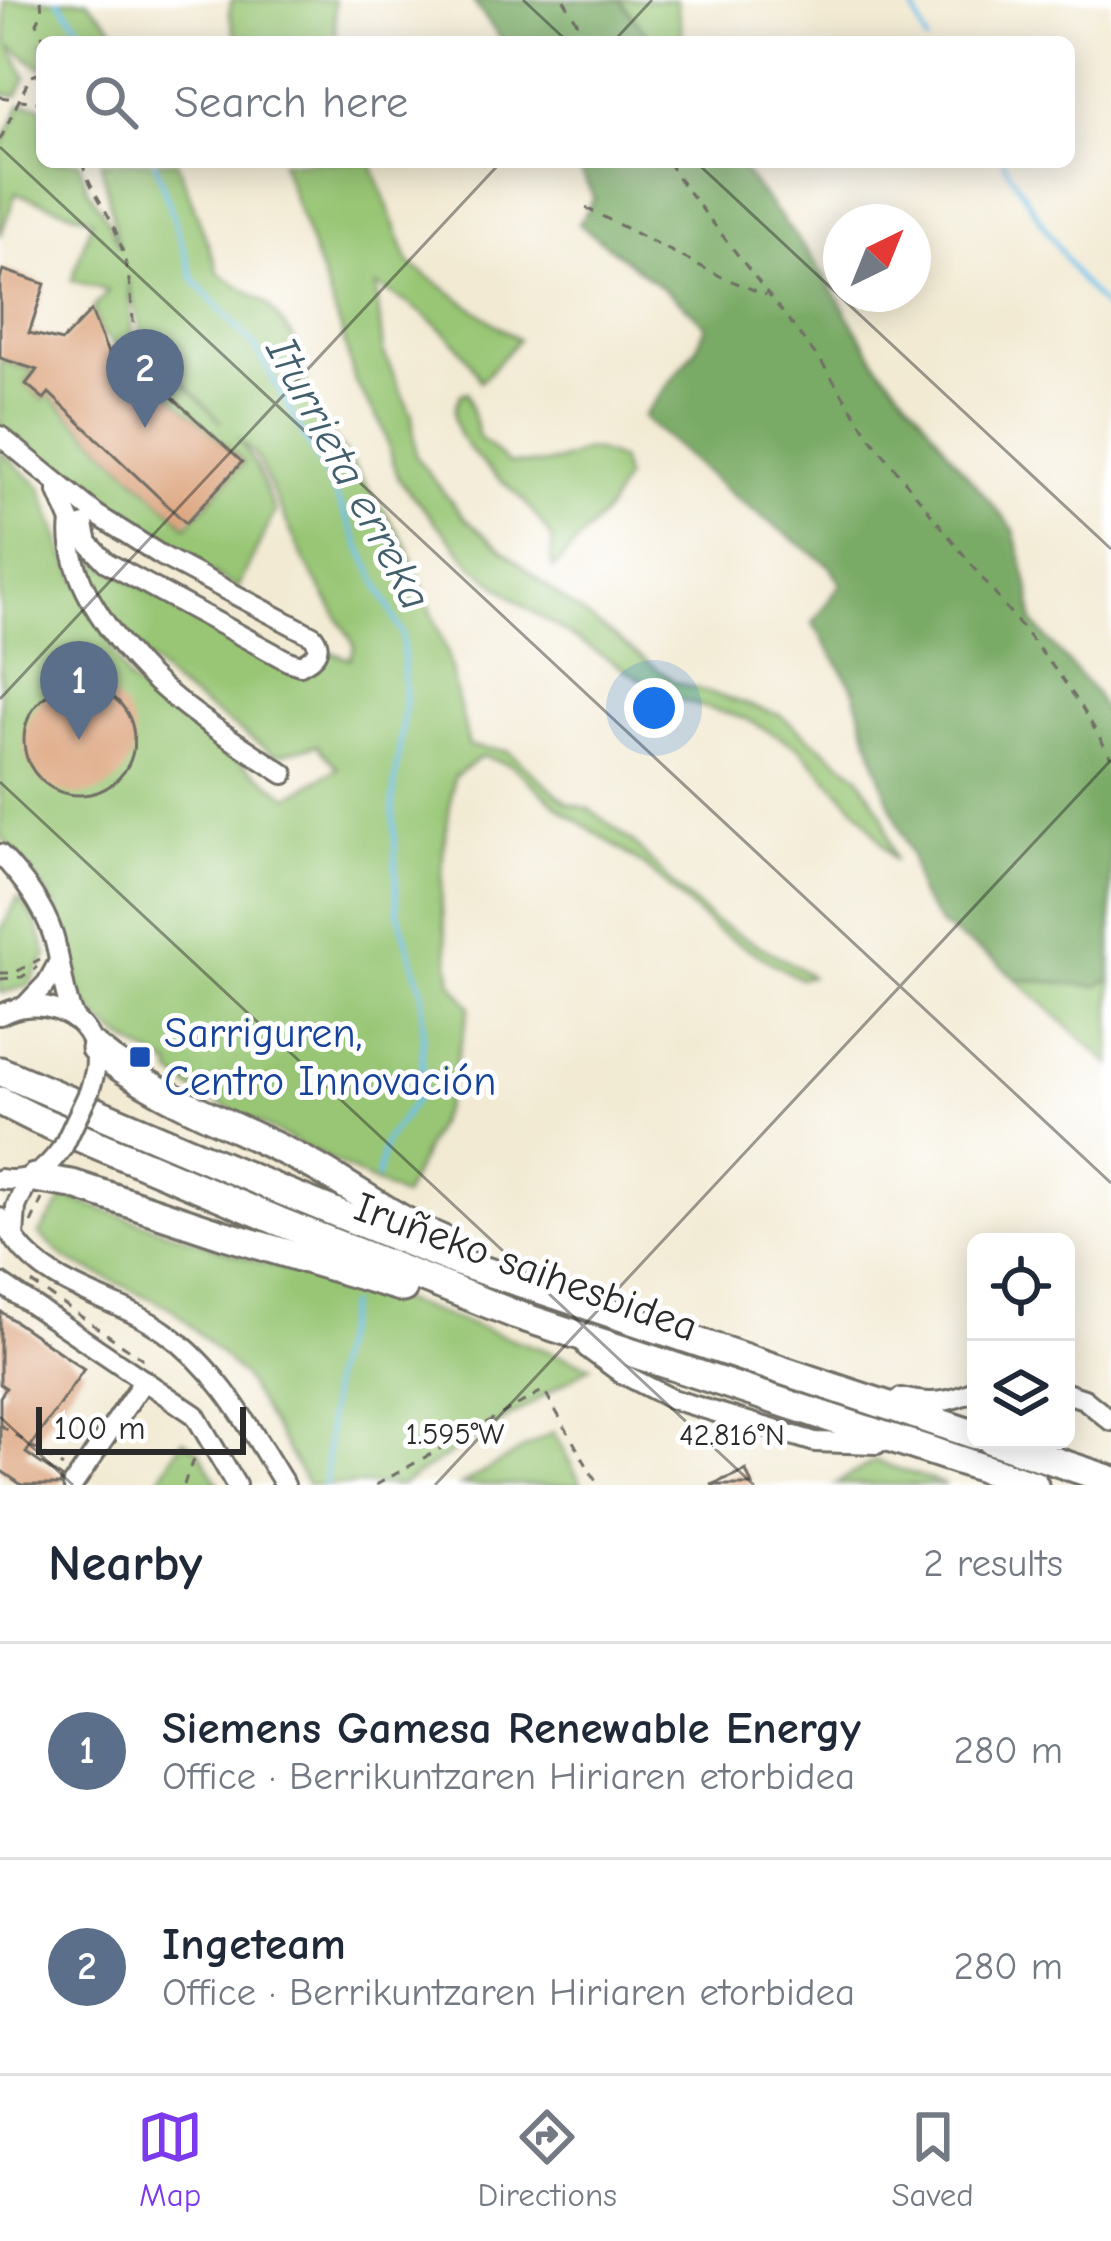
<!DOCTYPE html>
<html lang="en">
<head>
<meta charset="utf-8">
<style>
  body { margin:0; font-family:"Comic Neue",sans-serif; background:#f2f2f3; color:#1f2937 }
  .controls { position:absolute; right:36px; bottom:36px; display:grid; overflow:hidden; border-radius:18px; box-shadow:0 6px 30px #0003 }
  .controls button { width:108px; height:108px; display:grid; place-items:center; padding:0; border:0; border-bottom:3px solid #e0e1e3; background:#fff; color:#1f2937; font:60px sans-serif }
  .compass { position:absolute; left:823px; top:204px; width:108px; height:108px; border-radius:50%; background:#fff; box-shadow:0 6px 30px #0003; rotate:43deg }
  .scale { position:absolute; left:36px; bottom:30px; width:210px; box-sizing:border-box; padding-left:12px; border:6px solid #2b2b2b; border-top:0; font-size:33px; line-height:42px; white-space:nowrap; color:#2b2b2b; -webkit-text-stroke:9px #fff; paint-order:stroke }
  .you { position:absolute; left:654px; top:708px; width:42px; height:42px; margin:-30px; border:9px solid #fff; border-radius:50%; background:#1a73e8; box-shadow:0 0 0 18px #1a73e833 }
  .badge { display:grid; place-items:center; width:78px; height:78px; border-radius:50%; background:#7c3aed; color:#fff; font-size:39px; font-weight:700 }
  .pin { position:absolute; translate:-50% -99px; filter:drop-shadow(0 3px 6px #0008) }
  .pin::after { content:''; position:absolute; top:63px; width:42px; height:36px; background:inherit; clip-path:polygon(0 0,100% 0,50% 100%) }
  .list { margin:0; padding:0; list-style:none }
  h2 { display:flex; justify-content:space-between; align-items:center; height:156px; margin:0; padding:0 48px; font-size:51px }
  h2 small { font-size:39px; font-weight:400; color:#747a83 }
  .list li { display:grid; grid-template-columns:78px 1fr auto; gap:36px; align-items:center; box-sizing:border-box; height:216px; padding:0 48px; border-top:3px solid #e0e1e3 }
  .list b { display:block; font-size:45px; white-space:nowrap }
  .list p { margin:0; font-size:39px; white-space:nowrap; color:#747a83 }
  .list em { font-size:39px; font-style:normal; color:#747a83 }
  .icon { flex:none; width:66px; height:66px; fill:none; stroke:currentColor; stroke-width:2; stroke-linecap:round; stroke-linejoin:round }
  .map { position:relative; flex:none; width:1111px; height:1485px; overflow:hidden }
  .search { position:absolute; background:#fff; box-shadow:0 6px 30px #0003; left:36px; right:36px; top:36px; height:132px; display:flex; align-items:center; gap:30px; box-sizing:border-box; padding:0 42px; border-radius:18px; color:#747a83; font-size:45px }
  .sheet { height:588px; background:#fff }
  nav { display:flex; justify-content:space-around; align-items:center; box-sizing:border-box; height:168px; border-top:3px solid #e0e1e3; background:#fff; font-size:33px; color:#747a83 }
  nav a { display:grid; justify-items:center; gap:6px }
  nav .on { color:#7c3aed }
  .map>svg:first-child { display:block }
</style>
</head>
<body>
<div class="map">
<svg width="1111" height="1485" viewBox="0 0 1111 1485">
  <rect width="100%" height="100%" fill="#fff"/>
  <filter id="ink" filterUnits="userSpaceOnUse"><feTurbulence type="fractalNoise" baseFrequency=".00833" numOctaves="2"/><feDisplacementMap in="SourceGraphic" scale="24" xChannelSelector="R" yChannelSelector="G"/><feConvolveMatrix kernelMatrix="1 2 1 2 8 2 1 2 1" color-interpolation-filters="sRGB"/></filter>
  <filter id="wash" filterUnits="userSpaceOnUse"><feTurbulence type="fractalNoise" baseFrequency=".004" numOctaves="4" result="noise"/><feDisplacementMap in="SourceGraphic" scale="48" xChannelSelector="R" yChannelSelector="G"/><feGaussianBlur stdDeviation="2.7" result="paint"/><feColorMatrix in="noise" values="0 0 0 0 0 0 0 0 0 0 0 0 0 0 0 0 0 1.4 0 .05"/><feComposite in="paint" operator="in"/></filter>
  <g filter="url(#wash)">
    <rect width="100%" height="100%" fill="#f2ead3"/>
    <!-- green -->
    <g fill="#98c674" stroke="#627850" stroke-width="3" fill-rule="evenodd">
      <polygon points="4,0 87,0 127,42 42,42 42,69 10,45 26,78 17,96 0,93 0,43 7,42"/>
      <polygon points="232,0 334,0 336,42 237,42 229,13"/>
      <polygon points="620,0 676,0 684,42 653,42"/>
      <path d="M21 104 42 106V162H79L88 190 106 217 119 246 101 162H177L219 273 267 304 293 337 313 407 406 544 447 653 469 746 508 751 567 803 590 809 635 844 676 888 714 921 793 964 810 976 800 979 714 929 642 864 562 810 511 765 482 756 454 777 443 854 441 902 452 983 470 1006 445 1106 403 1197 193 1090 172 1074 171 1066C140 1049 110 1035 88 1007 72 985 76 952 65 927 50 892 25 864 0 836V451L41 487 65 555 129 682 289 797 338 768 317 745 275 755 174 685 124 635 99 590 84 555 305 676 328 651 350 659 355 646 305 562 256 456 238 438 255 465 275 512 238 588C184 557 130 527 80 489 52 469 28 445 0 425V360L34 371 25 384 43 400 49 396 187 526 244 462 101 332 93 309 108 291 72 280 92 219 16 193 0 236V149ZM128 280 143 338 222 423 186 386 133 342Z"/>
      <path d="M281 162H371L409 263 518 340 480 382C464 339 416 305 376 286L383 351 412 416 416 457 464 518 555 593 675 682 780 715 858 775 883 815 895 861 862 815 799 748 746 719 671 698 528 609 475 568 399 480 382 426 355 382 341 329Z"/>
      <path d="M467 392 479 437 508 463C521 463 535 465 547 463 584 459 576 438 620 460L625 478 608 509 553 569 551 558 553 541C544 527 535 513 524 501 498 475 434 435 461 394Z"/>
      <polygon points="18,898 35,918 47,955 28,986 0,993 0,932"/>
      <polygon points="1016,979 1096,986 1111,979 1111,1065"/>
      <polygon points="65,1197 259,1262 393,1298 591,1366 401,1485 308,1485 242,1375 173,1309 66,1259 39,1234"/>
      <polygon points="553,1432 582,1485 461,1485"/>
      <polygon points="183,1440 199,1451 219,1485 155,1485"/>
      <polygon points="875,1461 946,1485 835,1484"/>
    </g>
    <!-- forest -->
    <g fill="#7aab66" stroke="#526b48" stroke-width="3">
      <polygon points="472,0 620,0 653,42 503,42"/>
      <polygon points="576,162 736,162 812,257 878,364 919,411 958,464 1014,530 1031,596 1033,623 1095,693 1111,723 1111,979 1097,986 1016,979 996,961 942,927 919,894 911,855 883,785 853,688 813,623 841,584 830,566 728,492 643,417 696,349 706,326 682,303 579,224 594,198"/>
    </g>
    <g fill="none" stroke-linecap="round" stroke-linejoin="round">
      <!-- stream -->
      <g stroke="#6ec0ea" stroke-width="4.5">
        <polyline points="58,0 92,42"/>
        <polyline points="910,0 927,42"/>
        <polyline points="155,162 194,280 256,348 327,478 402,634 405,701 393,800 397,909 423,993 422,1091 385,1142 377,1178"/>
        <polyline points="1003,162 1078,278 1111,315"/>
        <polyline points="325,1485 331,1377 348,1305"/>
      </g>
    </g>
    <g id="blocks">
      <!-- building -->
      <g fill="#da9e75">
        <polygon points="3,270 45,284 29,333 62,341 91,311 108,353 116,345 242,462 186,523 49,393 44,399 26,384 37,370 0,358 0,279"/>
        <circle cx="79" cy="740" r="55"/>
        <polygon points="0,1311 84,1369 26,1453 62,1478 60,1485 22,1485 0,1470 0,1397 6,1388 0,1384"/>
        <polygon points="746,1470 752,1485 711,1485"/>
      </g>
    </g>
  </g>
  <g filter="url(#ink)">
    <use href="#blocks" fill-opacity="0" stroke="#716e66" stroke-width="3"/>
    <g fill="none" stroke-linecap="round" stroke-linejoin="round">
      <!-- minor casing -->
      <g stroke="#716e66" stroke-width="24">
        <g id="minor">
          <path d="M0 436 97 515 162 556 313 636C324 650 313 659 300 665L288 661 106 562 88 543 84 525"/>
          <path d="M58 485V492L71 522C67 548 79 579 92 602 140 685 206 722 284 774"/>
          <path d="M0 854C22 878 43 904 53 935 62 963 62 993 75 1020"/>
          <polyline points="26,1005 47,983 58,963"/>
          <path d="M0 1015C35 996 87 1009 95 1053 98 1066 93 1079 89 1092"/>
          <path d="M0 1179C31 1184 45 1171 63 1147"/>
          <path d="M0 1218C4 1227 10 1233 16 1241 53 1291 116 1297 165 1332 220 1371 250 1429 285 1485"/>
          <polyline points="14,1237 16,1207 28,1180"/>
          <polyline points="0,1283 195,1415 236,1485"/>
          <polyline points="587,1348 621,1373 672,1399 815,1442 877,1444"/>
          <polyline points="1066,1393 1084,1399 1111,1421"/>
          <path d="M901 1398C931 1405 949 1403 976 1390"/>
          <polyline points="73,1485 144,1380"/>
        </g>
      </g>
      <!-- highway casing -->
      <g stroke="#716e66" stroke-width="33">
        <g id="highway">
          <path d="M95 1048C156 1099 244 1128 314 1166 357 1190 398 1221 443 1240"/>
          <polyline points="0,1071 275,1188 458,1262 976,1435"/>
          <polyline points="0,1101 36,1119 278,1221 514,1314 1034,1485"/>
          <polyline points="34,1178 72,1184 225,1235 403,1288"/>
          <polyline points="991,1440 1111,1480"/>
        </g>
      </g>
      <!-- path -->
      <g stroke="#716e66" stroke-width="3" stroke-dasharray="9 9" stroke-linecap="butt">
        <polyline points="41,0 42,13 37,23 45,42"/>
        <polyline points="564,0 589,42"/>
        <polyline points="0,97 42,103"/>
        <polyline points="0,140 30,77 42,72"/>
        <path d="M82 162C89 188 106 207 116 232 130 266 132 302 134 338"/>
        <polyline points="668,162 680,181 822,363 870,437 1061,677 1081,706 1111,757"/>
        <polyline points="586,208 722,277 766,295"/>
        <polyline points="0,973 14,973 40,959"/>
        <polyline points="0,979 22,977 37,967"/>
        <polyline points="31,1223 42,1199"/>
        <polyline points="32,1283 143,1359"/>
        <polyline points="0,1425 63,1467"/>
        <polyline points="184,1485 189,1469 199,1452"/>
        <polyline points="376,1485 544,1390 598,1485"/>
      </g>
      <!-- minor -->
      <use href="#minor" stroke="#fff" stroke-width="18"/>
      <!-- highway -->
      <use href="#highway" stroke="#fff" stroke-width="27"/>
      <!-- minor-bridge casing -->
      <g stroke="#716e66" stroke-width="24" stroke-linecap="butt">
        <polyline id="minor-bridge" points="63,1147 89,1092"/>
      </g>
      <!-- minor-bridge -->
      <use href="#minor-bridge" stroke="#fff" stroke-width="18"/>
    </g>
  </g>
  <!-- ticks -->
  <path fill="none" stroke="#2b2b2b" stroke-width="3" stroke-opacity="0.45" d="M523 0 568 42M613 42 652 0M0 147 1111 1183M696 162 1111 549M0 699 501 162M0 782 754 1485M0 1417 73 1485M435 1485 1111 760"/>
  <!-- markers -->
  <rect fill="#1a4fb4" stroke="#fff" stroke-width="4.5" x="128" y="1045" width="24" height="24" rx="6"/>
  <g text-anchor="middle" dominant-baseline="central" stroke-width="10" stroke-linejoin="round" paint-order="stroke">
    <!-- transit labels -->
    <g font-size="42" fill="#164399" stroke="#fff" text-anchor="start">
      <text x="164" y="1033">Sarriguren,<tspan x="164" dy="48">Centro Innovación</tspan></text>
    </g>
    <!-- street labels -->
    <g font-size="42" fill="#2b2b2b" stroke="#fff">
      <text transform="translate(526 1267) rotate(20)">Iruñeko saihesbidea</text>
    </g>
    <!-- water labels -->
    <g font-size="45" font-style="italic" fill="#425f6e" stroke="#fff">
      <text transform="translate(349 473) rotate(62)">Iturrieta erreka</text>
    </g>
  </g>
  <g font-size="30" text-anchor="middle" fill="#2b2b2b" stroke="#fff" stroke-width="10" stroke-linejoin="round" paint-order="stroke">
    <text x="455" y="1444">1.595°W</text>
    <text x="732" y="1445">42.816°N</text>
  </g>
</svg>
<div class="controls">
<button><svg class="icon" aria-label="locate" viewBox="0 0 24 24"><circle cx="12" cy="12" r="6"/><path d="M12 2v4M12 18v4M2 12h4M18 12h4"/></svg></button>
<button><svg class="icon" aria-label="layers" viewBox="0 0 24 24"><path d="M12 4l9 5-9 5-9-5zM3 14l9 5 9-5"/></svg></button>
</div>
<svg class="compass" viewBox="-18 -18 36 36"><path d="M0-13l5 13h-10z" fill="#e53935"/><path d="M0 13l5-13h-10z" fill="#747a83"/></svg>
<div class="scale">100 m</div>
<div class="you"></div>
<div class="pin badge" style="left:79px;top:740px;background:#5c6f8a">1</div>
<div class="pin badge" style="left:145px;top:428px;background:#5c6f8a">2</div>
<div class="search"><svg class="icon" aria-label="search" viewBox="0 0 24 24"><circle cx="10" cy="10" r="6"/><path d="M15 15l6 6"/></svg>Search here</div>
</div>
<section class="sheet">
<h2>Nearby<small>2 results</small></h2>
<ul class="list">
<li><span class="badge" style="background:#5c6f8a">1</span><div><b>Siemens Gamesa Renewable Energy</b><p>Office · Berrikuntzaren Hiriaren etorbidea</p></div><em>280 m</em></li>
<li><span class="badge" style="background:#5c6f8a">2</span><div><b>Ingeteam</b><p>Office · Berrikuntzaren Hiriaren etorbidea</p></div><em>280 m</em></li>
</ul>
</section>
<nav>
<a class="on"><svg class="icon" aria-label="map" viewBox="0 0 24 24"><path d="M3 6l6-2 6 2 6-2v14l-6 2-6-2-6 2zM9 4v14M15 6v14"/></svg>Map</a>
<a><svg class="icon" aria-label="directions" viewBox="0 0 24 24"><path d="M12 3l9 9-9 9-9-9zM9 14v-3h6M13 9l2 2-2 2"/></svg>Directions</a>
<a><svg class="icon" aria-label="saved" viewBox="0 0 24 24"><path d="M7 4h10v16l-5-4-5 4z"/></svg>Saved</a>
</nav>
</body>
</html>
